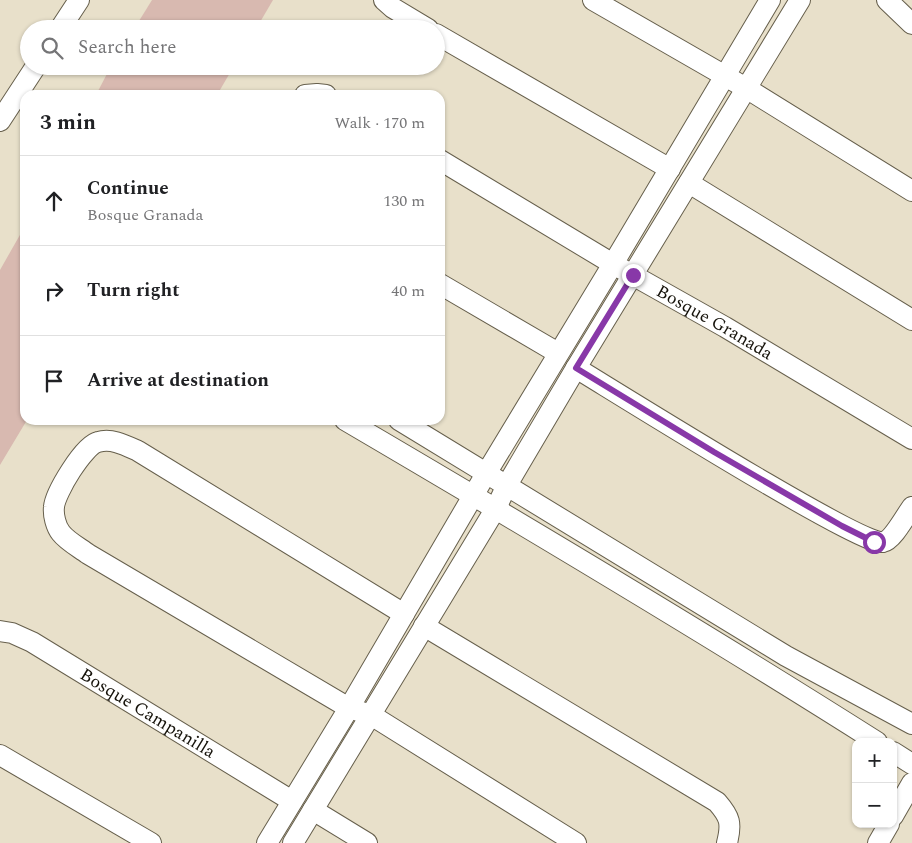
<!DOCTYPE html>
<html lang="en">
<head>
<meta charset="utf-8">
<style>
  body { margin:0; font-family:Spectral,serif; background:#f6f6f6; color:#202124 }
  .controls { position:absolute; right:15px; bottom:15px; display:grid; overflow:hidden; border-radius:10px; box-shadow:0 1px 4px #0004 }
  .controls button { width:45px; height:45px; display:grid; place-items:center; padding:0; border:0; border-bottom:1px solid #e0e0e0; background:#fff; color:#202124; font:25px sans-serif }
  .stop { position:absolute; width:15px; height:15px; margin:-11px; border:4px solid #8838a8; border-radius:50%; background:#fff }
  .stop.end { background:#8838a8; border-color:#fff; box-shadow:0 1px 5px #0008 }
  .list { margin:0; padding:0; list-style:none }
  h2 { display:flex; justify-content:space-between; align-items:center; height:65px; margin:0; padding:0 20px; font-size:21px }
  h2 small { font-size:16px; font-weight:400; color:#757577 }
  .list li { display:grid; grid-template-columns:32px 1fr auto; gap:15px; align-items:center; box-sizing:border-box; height:90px; padding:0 20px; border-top:1px solid #e0e0e0 }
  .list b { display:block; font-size:19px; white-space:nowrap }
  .list p { margin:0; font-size:16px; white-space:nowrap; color:#757577 }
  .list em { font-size:16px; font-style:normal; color:#757577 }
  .icon { flex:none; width:28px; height:28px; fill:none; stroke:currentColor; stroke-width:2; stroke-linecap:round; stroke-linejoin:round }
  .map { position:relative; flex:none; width:912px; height:843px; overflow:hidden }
  .search { position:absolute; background:#fff; box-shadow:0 1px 4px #0004; left:20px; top:20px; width:425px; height:55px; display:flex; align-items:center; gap:12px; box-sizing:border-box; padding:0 18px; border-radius:28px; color:#757577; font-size:19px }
  .panel { position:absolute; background:#fff; box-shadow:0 1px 4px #0004; left:20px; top:90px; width:425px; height:335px; border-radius:15px }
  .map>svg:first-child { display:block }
</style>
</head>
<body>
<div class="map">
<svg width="912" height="843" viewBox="0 0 912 843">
  <rect width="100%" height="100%" fill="#e8e0ca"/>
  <!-- green -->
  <g fill="#d8b9b0">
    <polygon points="152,0 273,0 256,29 134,29"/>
    <polygon points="111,66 234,66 217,95 96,95"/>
    <polygon points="25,226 25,420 27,420 0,465 0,270"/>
  </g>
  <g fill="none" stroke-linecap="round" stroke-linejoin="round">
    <!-- minor casing -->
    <g stroke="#665f4c" stroke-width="22">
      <g id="minor">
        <polyline points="384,0 393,8 428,29"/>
        <polyline points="593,0 746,88 912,191"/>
        <polyline points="887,0 912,24"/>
        <polyline points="60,29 79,0"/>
        <polyline points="436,34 670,169"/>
        <polyline points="305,95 317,94 326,95"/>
        <polyline points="0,121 36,66"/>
        <path id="s1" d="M440 160 613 264 725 327 912 439"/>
        <polyline points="689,183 912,320"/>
        <polyline points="440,284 558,353"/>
        <path d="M576 368C611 389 864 548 883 542 893 540 906 515 912 507"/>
        <path d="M345 420C524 525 702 631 877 742"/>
        <polyline points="399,420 786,656 912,724"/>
        <path d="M404 614 138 451C125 445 112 438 98 442 84 445 55 493 54 507 53 515 56 527 61 533 67 541 80 548 88 554L349 708 371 715 576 843"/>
        <path d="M424 626 717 802C730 817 732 823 727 843"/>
        <path id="s2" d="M0 631 12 633 32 642 292 801"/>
        <polyline points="893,752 912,764"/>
        <polyline points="0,755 151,843"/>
        <polyline points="313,810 367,843"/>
        <polyline points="893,816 912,783"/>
        <polyline points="267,843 349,708 487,472 613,264 770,0"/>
        <polyline points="293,843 496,508 507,485 576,368 800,0"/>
        <polyline points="878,843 889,824"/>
      </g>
    </g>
    <!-- minor -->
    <use href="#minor" stroke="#fff" stroke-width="20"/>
  </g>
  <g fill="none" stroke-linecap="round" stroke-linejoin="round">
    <!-- route -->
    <polyline stroke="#8838a8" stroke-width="6" points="633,275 576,368 714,452 842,526 874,542"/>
  </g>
  <g text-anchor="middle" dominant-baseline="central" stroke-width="4" stroke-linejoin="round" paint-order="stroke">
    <!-- street labels -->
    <g font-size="18" fill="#15120a" stroke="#f6edd7">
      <text stroke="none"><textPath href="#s1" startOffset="319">Bosque Granada</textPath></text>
      <text stroke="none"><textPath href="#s2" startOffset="170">Bosque Campanilla</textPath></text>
    </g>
  </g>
</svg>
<div class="controls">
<button>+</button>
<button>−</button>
</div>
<div class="stop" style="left:874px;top:542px"></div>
<div class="stop end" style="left:633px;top:275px"></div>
<div class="search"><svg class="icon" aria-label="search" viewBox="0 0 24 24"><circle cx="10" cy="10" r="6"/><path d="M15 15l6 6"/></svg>Search here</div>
<section class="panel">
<h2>3 min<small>Walk · 170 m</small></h2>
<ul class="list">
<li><svg class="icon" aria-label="ahead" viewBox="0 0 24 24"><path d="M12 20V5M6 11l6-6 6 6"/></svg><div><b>Continue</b><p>Bosque Granada</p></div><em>130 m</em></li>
<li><svg class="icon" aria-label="right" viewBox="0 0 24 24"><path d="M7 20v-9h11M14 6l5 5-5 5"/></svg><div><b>Turn right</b></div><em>40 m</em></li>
<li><svg class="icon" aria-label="arrive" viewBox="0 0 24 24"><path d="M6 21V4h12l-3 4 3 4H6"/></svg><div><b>Arrive at destination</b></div></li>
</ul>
</section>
</div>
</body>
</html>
